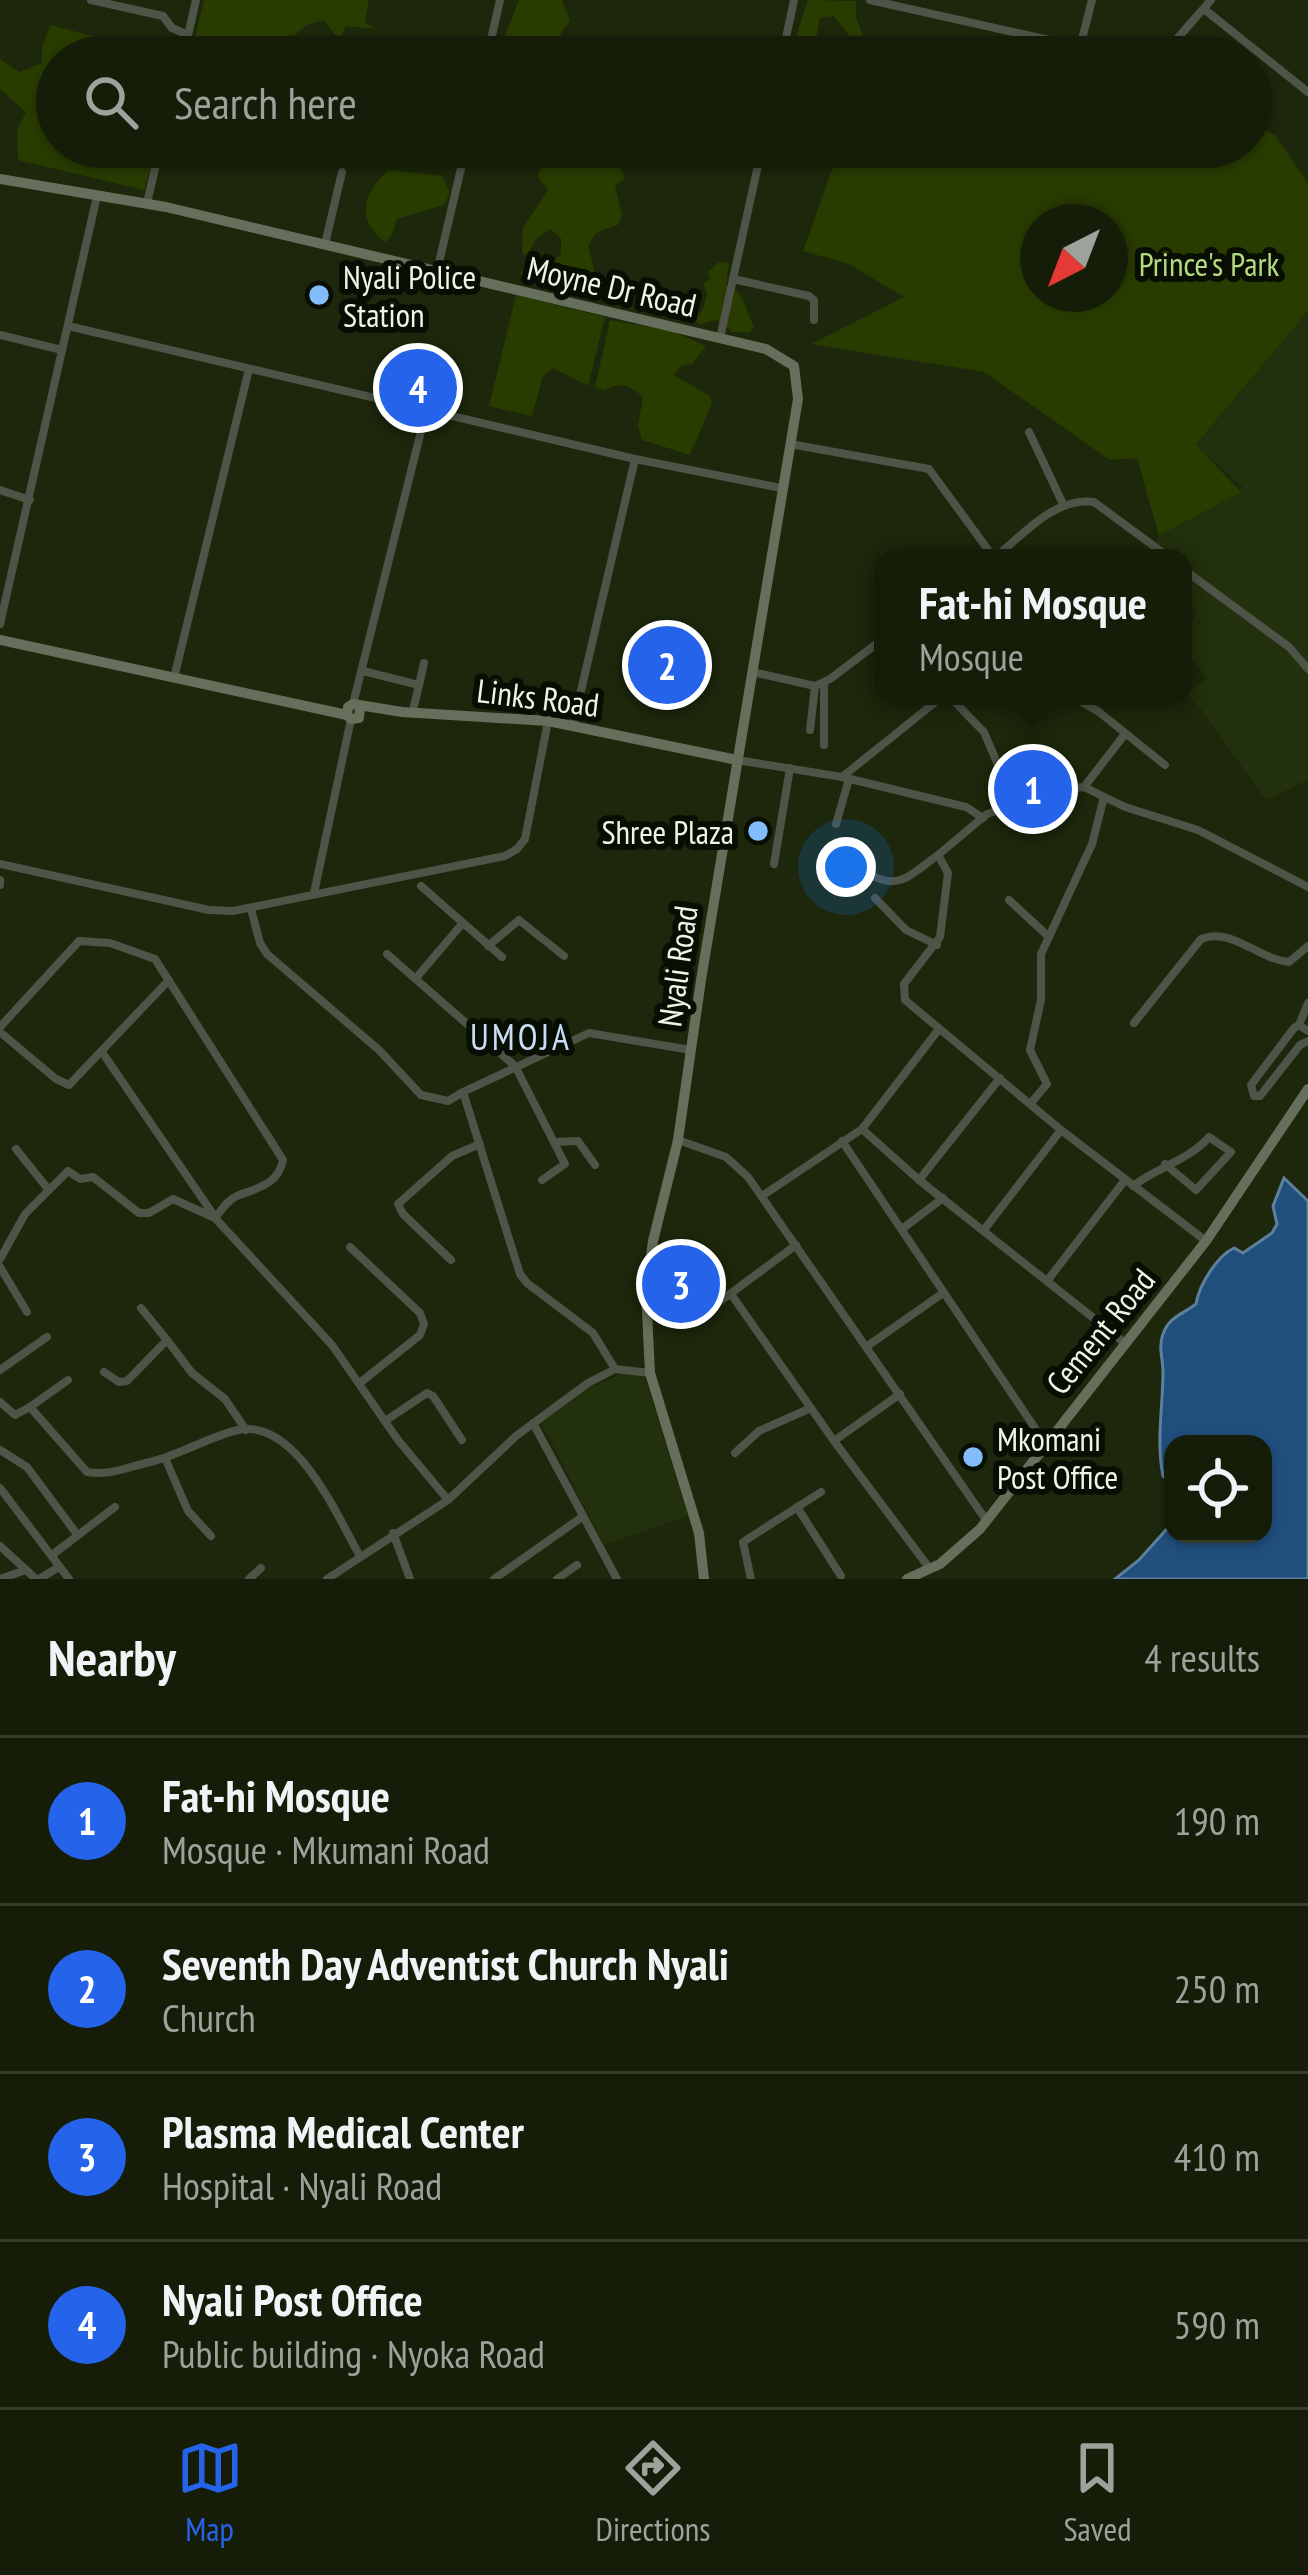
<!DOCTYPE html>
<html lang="en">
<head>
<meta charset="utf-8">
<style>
  body { margin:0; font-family:"PT Sans Narrow",sans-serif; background:#1e2612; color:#f1f3f6 }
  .controls { position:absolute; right:36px; bottom:36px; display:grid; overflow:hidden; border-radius:24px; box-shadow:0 3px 9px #0004 }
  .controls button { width:108px; height:108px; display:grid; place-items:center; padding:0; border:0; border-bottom:3px solid #343b29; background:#151d08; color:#f1f3f6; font:60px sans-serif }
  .compass { position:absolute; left:1020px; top:204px; width:108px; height:108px; border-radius:50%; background:#151d08; box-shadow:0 3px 9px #0004; rotate:222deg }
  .you { position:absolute; left:846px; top:867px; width:42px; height:42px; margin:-30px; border:9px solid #fff; border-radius:50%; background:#1a73e8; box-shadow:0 0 0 18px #1a73e833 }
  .badge { display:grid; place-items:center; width:78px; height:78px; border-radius:50%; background:#2563eb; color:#fff; font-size:39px; font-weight:700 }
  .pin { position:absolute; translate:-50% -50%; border:6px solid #fff; box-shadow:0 3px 12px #0006 }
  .popup { position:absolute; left:874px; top:549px; width:318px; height:156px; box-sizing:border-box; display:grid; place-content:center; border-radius:24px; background:#151d08; filter:drop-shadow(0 3px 9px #0005); font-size:39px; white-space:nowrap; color:#9da29c }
  .popup b { font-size:45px; color:#f1f3f6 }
  .popup::after { content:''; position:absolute; left:50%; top:100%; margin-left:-24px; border:24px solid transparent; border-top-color:#151d08 }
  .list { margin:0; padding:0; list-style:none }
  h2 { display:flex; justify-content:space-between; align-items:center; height:156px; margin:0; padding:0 48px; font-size:51px }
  h2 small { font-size:39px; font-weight:400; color:#9da29c }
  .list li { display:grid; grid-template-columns:78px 1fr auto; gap:36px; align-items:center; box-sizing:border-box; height:168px; padding:0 48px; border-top:3px solid #343b29 }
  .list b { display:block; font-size:45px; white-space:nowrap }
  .list p { margin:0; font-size:39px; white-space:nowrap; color:#9da29c }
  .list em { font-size:39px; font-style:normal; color:#9da29c }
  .icon { flex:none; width:66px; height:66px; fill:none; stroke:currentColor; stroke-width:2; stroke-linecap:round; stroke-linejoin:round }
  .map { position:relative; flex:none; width:1308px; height:1579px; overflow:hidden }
  .search { position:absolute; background:#151d08; box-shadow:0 3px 9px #0004; left:36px; right:36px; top:36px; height:132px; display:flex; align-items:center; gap:30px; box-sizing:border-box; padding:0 42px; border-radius:66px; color:#9da29c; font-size:45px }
  .sheet { height:828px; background:#151d08 }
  nav { display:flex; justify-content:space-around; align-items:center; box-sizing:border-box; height:168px; border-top:3px solid #343b29; background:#151d08; font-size:33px; color:#9da29c }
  nav a { display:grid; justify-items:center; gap:6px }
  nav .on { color:#2563eb }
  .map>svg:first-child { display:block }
</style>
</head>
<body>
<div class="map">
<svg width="1308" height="1579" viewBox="0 0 1308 1579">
  <rect width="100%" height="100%" fill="#1c270b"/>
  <!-- built -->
  <g fill="#22300d">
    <polygon points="1308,311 1308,780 1266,800 1188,692 1207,678 1183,648 1183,638 1197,612 1183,601 1183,558 1150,558 1159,536 1241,492 1242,486 1196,446"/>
    <polygon points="628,1371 645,1378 688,1516 604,1545 541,1422 581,1391"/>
  </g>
  <!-- green -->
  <g fill="#283c00" fill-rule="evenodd">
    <polygon points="204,0 369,0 365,22 377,29 346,26 339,39 323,20 307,25 290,39 294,57 190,57"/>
    <polygon points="519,0 562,0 570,21 560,35 563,42 547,46 546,57 497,57"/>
    <polygon points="808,0 856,1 856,17 865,43 861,51 834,16 820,18 815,44 822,57 789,57"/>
    <polygon points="50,25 174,57 57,57 57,147 157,147 144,190 18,160 17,131 26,112 0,89 0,59 19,72 42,63 42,47"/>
    <path d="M1251 124 1275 135 1308 184V311L1196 445 1241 492 1159 536 1137 458 1110 460 984 372 811 344 904 297 849 264 803 251 840 147H1123L1133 154 1146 147H1251ZM1038 222H1110V294H1038Z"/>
    <polygon points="547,147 613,147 625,179 615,186 622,216 618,225 597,232 588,245 595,273 584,290 524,281 520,273 529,262 550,266 561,253 561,238 550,229 536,239 526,256 522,253 523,228 548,190 538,177"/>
    <path d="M389 170 442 176 450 192 444 205 397 219 392 235 385 242C355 221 363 191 389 170Z"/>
    <path d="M719 262 729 263 726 285C747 293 743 308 754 326L750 332H733L717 320 700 324 691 319 703 310 707 293 703 284 710 279 708 272Z"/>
    <polygon points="516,295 605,317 588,386 553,368 543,376 532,416 489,406"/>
    <path d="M610 320 672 331 706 346 692 364 682 365 674 375 710 396 712 403 690 455 642 440 638 425 643 397C628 383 621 382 603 391L595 387Z"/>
  </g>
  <!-- water -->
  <path fill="#204e7d" stroke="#5e809c" stroke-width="3" d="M1284 1178 1308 1201V1579H1115L1139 1560 1173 1522V1534H1263V1444H1173V1483L1163 1476C1156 1441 1163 1406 1163 1372 1163 1359 1158 1346 1163 1334 1169 1317 1183 1314 1196 1304 1199 1285 1217 1256 1234 1248L1243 1253 1272 1233 1277 1224 1273 1206Z"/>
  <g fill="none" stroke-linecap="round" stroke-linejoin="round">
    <!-- street -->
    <g stroke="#4e5447" stroke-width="8">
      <polyline points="91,0 163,16 172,28 188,35"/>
      <polyline points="870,0 1080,47 1102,57"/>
      <polyline points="1204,9 1308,92"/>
      <polyline points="1080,47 1092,0"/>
      <polyline points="183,57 196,0"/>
      <polyline points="487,57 500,0"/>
      <polyline points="782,57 794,0"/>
      <polyline points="1161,57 1211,0"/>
      <polyline points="147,203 160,147"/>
      <polyline points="325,244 342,172"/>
      <polyline points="437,271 466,147"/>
      <polyline points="733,279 809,296 814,300 814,320"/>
      <polyline points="68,326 635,459 781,488"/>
      <polyline points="0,335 62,350"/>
      <polyline points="720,338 762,147"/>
      <polyline points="1029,432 1063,504"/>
      <polyline points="790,444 929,469 994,558"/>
      <polyline points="0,490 30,500"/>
      <path d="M994 558C1022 536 1055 496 1094 502L1170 558"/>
      <polyline points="1183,569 1289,647 1308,669"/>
      <polyline points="0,624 97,196"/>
      <polyline points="363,671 419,685 414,706"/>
      <polyline points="752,672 815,686 830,679 883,639"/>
      <polyline points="174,678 249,369"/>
      <polyline points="824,683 824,745"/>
      <polyline points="419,685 424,663"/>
      <polyline points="949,696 984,732 998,765 1013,782 1040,792 1084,787 1125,807 1198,830 1308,887"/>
      <polyline points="1072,696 1099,712 1165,765"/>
      <polyline points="353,704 426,411"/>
      <polyline points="573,725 635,459"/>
      <polyline points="810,730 815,686"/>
      <polyline points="737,760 842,777 943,696"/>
      <polyline points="842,777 966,807 983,818"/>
      <polyline points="1023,786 1005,808 987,814 938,855 948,873 940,937 904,984 905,1000 1061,1130 1206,1241"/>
      <polyline points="1084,787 1125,734"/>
      <polyline points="836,824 849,779"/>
      <polyline points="0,864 209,910 233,911 505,856 517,849 525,839 548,721"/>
      <polyline points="774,864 790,768"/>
      <path d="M875 877C902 890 916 870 938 855"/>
      <polyline points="0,880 0,885"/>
      <polyline points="421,886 502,957"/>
      <polyline points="314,893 351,719"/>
      <polyline points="875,898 906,930 937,945"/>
      <polyline points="1009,900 1049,937"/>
      <polyline points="251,909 260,943 267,954 379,1050 421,1095 448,1101 463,1092"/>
      <polyline points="488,946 519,920 564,956"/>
      <polyline points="387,954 515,1066 565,1164 542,1180"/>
      <polyline points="416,978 462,924"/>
      <path d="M1134 1023 1201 939C1233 927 1257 959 1289 962L1308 946"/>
      <polyline points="1299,1025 1308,1003"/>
      <path d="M0 1027 79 941 110 943 155 959 283 1160C278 1185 257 1188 237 1196 227 1200 222 1210 215 1218L332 1345 398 1440 448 1500"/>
      <polyline points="1308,1031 1299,1025 1294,1028 1251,1085 1254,1096 1260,1096 1300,1045 1308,1041"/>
      <polyline points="0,1032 56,1079 69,1085 169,980"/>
      <polyline points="102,1052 215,1217"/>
      <polyline points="1031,1103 1047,1084 1030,1050 1041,1000 1041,954 1092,844 1104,797"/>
      <polyline points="862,1129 919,1180 1125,1343"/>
      <polyline points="678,1140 726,1157 748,1177 986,1520"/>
      <polyline points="842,1141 1045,1443"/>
      <polyline points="555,1142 578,1141 595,1165"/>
      <polyline points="16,1149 48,1189"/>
      <polyline points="919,1180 1000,1078"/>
      <path d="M1133 1186C1159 1166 1188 1161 1209 1137L1231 1152 1196 1190 1165 1164"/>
      <polyline points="762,1196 862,1129 939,1029"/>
      <polyline points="902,1229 943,1198"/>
      <polyline points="983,1231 1061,1130"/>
      <polyline points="350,1247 420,1313 424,1324 420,1335 361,1382"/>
      <polyline points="0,1259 25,1214 68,1171 80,1179 93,1177 139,1213 149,1213 173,1199 215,1218"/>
      <polyline points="451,1260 403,1214 398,1204 452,1156 480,1144"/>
      <polyline points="0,1267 27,1312"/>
      <polyline points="1047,1281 1125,1180"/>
      <polyline points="731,1294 834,1441 930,1569"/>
      <polyline points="696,1319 796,1245"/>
      <polyline points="167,1340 192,1373 225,1399 246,1430"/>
      <polyline points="866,1347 943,1293"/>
      <polyline points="615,1369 593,1333 527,1283 520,1274 463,1092 589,1033 691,1050"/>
      <polyline points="0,1370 47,1337"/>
      <polyline points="104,1372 119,1382 127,1381 167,1340 141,1308"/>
      <path d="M68 1380 30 1407 87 1472C110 1476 128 1467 150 1462 180 1455 208 1437 238 1430 296 1418 337 1516 360 1556"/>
      <polyline points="0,1402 15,1415 30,1407"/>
      <polyline points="385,1421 427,1393 433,1396 462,1440"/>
      <polyline points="533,1423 617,1579"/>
      <polyline points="834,1441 900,1394"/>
      <polyline points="0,1450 27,1467 76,1533"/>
      <polyline points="735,1453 759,1431 811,1408"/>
      <polyline points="165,1458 188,1511 211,1536"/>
      <polyline points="0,1488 69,1579"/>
      <polyline points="797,1507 841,1576"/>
      <polyline points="393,1533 410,1579"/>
      <polyline points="0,1546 36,1579"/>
      <polyline points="52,1555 115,1507"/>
      <polyline points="0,1579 23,1571"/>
      <polyline points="39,1579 59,1567"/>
      <polyline points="249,1579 261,1568"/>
      <polyline points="327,1579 448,1500 516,1436 588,1383 615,1369 650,1373"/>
      <polyline points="494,1579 582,1517"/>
      <polyline points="557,1579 577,1565"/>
      <polyline points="751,1579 743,1542 821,1492"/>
    </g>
    <!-- secondary -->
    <g stroke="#666f5b" stroke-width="10">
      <polyline points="0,179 166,207 766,349 794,366 798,399 701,980 678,1140 653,1241 646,1291 650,1373 699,1533 704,1579"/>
      <polyline points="0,640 347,715"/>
      <polyline points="360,708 359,718 351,719 347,715 348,707 353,704 402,712 548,721 737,760"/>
      <polyline points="907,1579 940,1564 980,1529 1206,1241 1308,1089"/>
    </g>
  </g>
  <!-- markers -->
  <g fill="#83bcfb" stroke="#090e04" stroke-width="4.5">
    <circle cx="319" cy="295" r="12"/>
    <circle cx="758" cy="831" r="12"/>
    <circle cx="973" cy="1457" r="12"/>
  </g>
  <g text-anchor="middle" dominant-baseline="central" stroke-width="12" stroke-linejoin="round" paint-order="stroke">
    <!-- park labels -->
    <g font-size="33" fill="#b5da81" stroke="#090e04">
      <text x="1209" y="263">Prince's Park</text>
    </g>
    <!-- poi labels -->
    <g font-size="33" fill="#eef6e5" stroke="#090e04" text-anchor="start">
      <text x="343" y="276">Nyali Police<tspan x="343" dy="38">Station</tspan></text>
      <text x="734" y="831" text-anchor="end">Shree Plaza</text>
      <text x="997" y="1438">Mkomani<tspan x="997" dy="38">Post Office</tspan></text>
    </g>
    <!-- street labels -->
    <g font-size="33" fill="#eef6e5" stroke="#090e04">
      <text transform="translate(612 286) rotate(13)">Moyne Dr Road</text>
      <text transform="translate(538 697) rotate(7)">Links Road</text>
      <text transform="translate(677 966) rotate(-82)">Nyali Road</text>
      <text transform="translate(1100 1331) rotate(-51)">Cement Road</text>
    </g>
    <!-- neighbourhood labels -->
    <g font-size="36" letter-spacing="3" fill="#c9def5" stroke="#090e04">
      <text x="521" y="1036">UMOJA</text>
    </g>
  </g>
</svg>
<div class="controls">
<button><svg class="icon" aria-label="locate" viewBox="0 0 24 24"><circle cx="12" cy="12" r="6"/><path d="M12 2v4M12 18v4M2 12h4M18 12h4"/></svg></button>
</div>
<svg class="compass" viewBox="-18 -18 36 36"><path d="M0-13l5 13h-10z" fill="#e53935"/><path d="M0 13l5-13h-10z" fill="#9da29c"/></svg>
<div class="you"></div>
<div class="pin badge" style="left:1033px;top:789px">1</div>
<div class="popup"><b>Fat-hi Mosque</b>Mosque</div>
<div class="pin badge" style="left:667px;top:665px">2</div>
<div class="pin badge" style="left:681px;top:1284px">3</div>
<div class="pin badge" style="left:418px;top:388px">4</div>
<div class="search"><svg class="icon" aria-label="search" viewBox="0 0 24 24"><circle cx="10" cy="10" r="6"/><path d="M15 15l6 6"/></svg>Search here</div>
</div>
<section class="sheet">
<h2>Nearby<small>4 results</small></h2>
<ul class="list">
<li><span class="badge">1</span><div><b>Fat-hi Mosque</b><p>Mosque · Mkumani Road</p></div><em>190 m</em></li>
<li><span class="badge">2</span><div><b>Seventh Day Adventist Church Nyali</b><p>Church</p></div><em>250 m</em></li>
<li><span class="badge">3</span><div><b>Plasma Medical Center</b><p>Hospital · Nyali Road</p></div><em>410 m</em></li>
<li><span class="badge">4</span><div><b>Nyali Post Office</b><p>Public building · Nyoka Road</p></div><em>590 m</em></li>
</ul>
</section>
<nav>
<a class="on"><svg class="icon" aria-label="map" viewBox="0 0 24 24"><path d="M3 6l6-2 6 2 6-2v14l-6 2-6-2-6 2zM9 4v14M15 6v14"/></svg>Map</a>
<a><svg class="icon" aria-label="directions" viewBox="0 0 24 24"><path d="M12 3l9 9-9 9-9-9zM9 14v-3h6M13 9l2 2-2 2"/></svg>Directions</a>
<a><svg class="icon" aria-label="saved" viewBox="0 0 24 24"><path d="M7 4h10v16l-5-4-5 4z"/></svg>Saved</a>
</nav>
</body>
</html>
